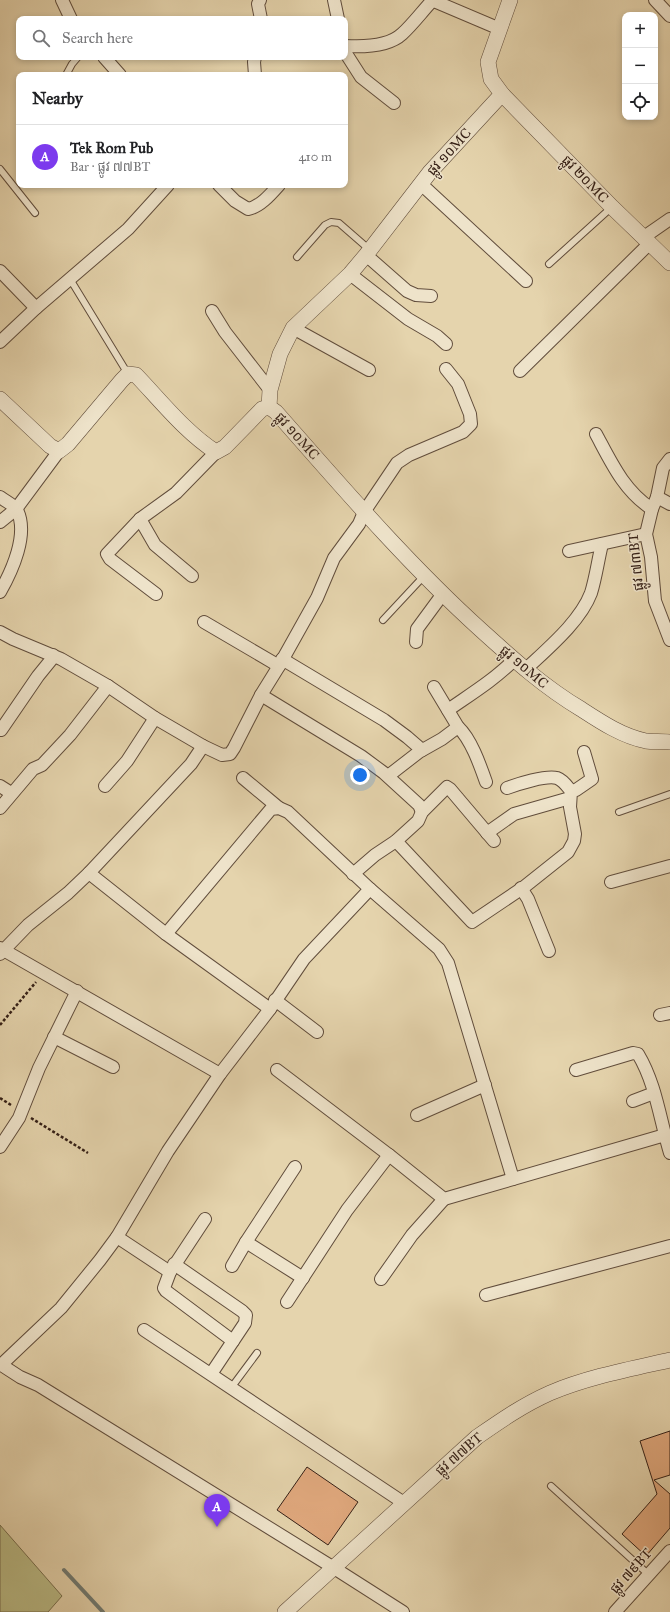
<!DOCTYPE html>
<html lang="en">
<head>
<meta charset="utf-8">
<style>
  body { margin:0; font-family:"IM FELL Great Primer","Noto Sans Khmer",serif; background:#f6f6f6; color:#202124 }
  .controls { position:absolute; right:12px; top:12px; display:grid; overflow:hidden; border-radius:8px; box-shadow:0 2px 6px #0003 }
  .controls button { width:36px; height:36px; display:grid; place-items:center; padding:0; border:0; border-bottom:1px solid #e0e0e0; background:#fff; color:#202124; font:20px sans-serif }
  .you { position:absolute; left:360px; top:775px; width:14px; height:14px; margin:-10px; border:3px solid #fff; border-radius:50%; background:#1a73e8; box-shadow:0 0 0 6px #1a73e833 }
  .badge { display:grid; place-items:center; width:26px; height:26px; border-radius:50%; background:#7c3aed; color:#fff; font-size:13px; font-weight:700 }
  .pin { position:absolute; translate:-50% -33px; filter:drop-shadow(0 1px 2px #0008) }
  .pin::after { content:''; position:absolute; top:21px; width:14px; height:12px; background:inherit; clip-path:polygon(0 0,100% 0,50% 100%) }
  .list { margin:0; padding:0; list-style:none }
  h2 { display:flex; justify-content:space-between; align-items:center; height:52px; margin:0; padding:0 16px; font-size:17px }
  h2 small { font-size:13px; font-weight:400; color:#757577 }
  .list li { display:grid; grid-template-columns:26px 1fr auto; gap:12px; align-items:center; box-sizing:border-box; height:64px; padding:0 16px; border-top:1px solid #e0e0e0 }
  .list b { display:block; font-size:15px; white-space:nowrap }
  .list p { margin:0; font-size:13px; white-space:nowrap; color:#757577 }
  .list em { font-size:13px; font-style:normal; color:#757577 }
  .icon { flex:none; width:22px; height:22px; fill:none; stroke:currentColor; stroke-width:2; stroke-linecap:round; stroke-linejoin:round }
  .map { position:relative; flex:none; width:670px; height:1612px; overflow:hidden }
  .search { position:absolute; background:#fff; box-shadow:0 2px 6px #0003; left:16px; top:16px; width:332px; height:44px; display:flex; align-items:center; gap:10px; box-sizing:border-box; padding:0 14px; border-radius:8px; color:#757577; font-size:15px }
  .panel { position:absolute; background:#fff; box-shadow:0 2px 6px #0003; left:16px; top:72px; width:332px; height:116px; border-radius:8px }
  .map>svg:first-child { display:block }
</style>
</head>
<body>
<div class="map">
<svg width="670" height="1612" viewBox="0 0 670 1612">
  <rect width="100%" height="100%" fill="#e5d4ad"/>
  <filter id="stains"><feTurbulence type="fractalNoise" baseFrequency=".005" numOctaves="4"/><feColorMatrix values="0 0 0 0 .2 0 0 0 0 .09 0 0 0 0 .02 0 0 0 .5 -.17"/></filter>
  <radialGradient id="worn" r=".72"><stop offset=".6" stop-color="#630" stop-opacity="0"/><stop offset="1" stop-color="#630" stop-opacity=".3"/></radialGradient>
  <!-- green -->
  <polygon fill="#babb86" stroke="#786e4e" points="0,1525 62,1596 48,1612 0,1612"/>
  <g fill="none" stroke-linecap="round" stroke-linejoin="round">
    <!-- stream -->
    <polyline stroke="#707b74" stroke-width="4" points="64,1570 103,1612"/>
  </g>
  <!-- building -->
  <g fill="#e1a97e" stroke="#352017">
    <polygon points="670,1431 670,1475 654,1480 670,1494 670,1528 646,1556 622,1534 657,1494 640,1441"/>
    <polygon points="307,1467 358,1502 328,1545 277,1510"/>
  </g>
  <g fill="none" stroke-linecap="round" stroke-linejoin="round">
    <!-- service casing -->
    <g stroke="#614d3c" stroke-width="8">
      <g id="service">
        <polyline points="66,75 72,64 78,57"/>
        <polyline points="0,169 35,213"/>
        <polyline points="297,257 325,225 331,222 339,223 370,250"/>
        <polyline points="549,264 612,207"/>
        <polyline points="70,279 128,374"/>
        <polyline points="383,620 424,576"/>
        <polyline points="619,812 670,794"/>
        <polyline points="231,1388 257,1353"/>
        <polyline points="551,1486 648,1574"/>
      </g>
    </g>
    <!-- minor casing -->
    <g stroke="#614d3c" stroke-width="14">
      <g id="minor">
        <polyline points="62,0 71,19"/>
        <polyline points="260,0 258,4 261,19"/>
        <polyline points="334,0 338,19"/>
        <polyline points="655,0 670,16"/>
        <path d="M345 46C362 47 388 47 402 34 412 25 421 13 431 2L434 1 500 29"/>
        <polyline points="345,52 361,77 394,103"/>
        <polyline points="104,57 120,75"/>
        <polyline points="255,57 254,62 255,75"/>
        <polyline points="421,184 526,281"/>
        <path d="M219 185 235 201 248 209C260 207 271 194 279 185"/>
        <polyline points="644,237 670,219"/>
        <polyline points="366,255 407,291 416,295 431,296"/>
        <polyline points="0,271 36,308"/>
        <polyline points="350,274 408,319 437,336 446,344"/>
        <polyline points="212,311 225,332 270,390"/>
        <polyline points="293,328 369,370"/>
        <polyline points="0,342 36,308 128,229 168,185"/>
        <polyline points="520,371 650,243"/>
        <path d="M596 434C611 462 624 491 652 509"/>
        <polyline points="670,459 663,468 657,497 652,509 646,534 651,557 655,601 670,640"/>
        <path d="M0 497C5 501 14 505 17 510 29 534 12 571 0 592"/>
        <polyline points="657,497 670,504"/>
        <polyline points="140,519 155,545 192,576"/>
        <polyline points="0,522 16,509 59,451"/>
        <polyline points="569,551 646,534"/>
        <polyline points="156,594 110,559 107,554 140,519 176,493 216,452"/>
        <polyline points="204,622 279,666"/>
        <polyline points="0,632 13,639 61,659 108,686 155,718 203,746 222,755 230,754 234,748 261,695 279,666 317,598 334,558 359,524 364,512 397,463 409,455 463,432 471,424 470,414 458,384 446,369"/>
        <polyline points="416,642 417,629 442,595"/>
        <polyline points="282,659 384,720 407,737 422,750"/>
        <path d="M525 670C547 649 580 622 591 593 596 577 598 560 602 544"/>
        <path d="M434 687 458 727C471 739 480 765 486 782"/>
        <polyline points="261,695 361,756 384,773 419,805 422,812"/>
        <path d="M448 710C471 694 494 680 514 660"/>
        <polyline points="1,730 38,676 51,660 53,655"/>
        <polyline points="388,776 419,752 442,739 458,727"/>
        <polyline points="243,778 279,808"/>
        <polyline points="0,786 11,793"/>
        <polyline points="105,786 127,761 155,718"/>
        <path d="M507 788C518 784 546 775 557 778 563 780 567 786 571 791"/>
        <polyline points="571,791 576,790 592,779 584,752"/>
        <polyline points="0,808 33,769 42,765 70,735 108,686"/>
        <polyline points="487,833 514,814 570,798"/>
        <polyline points="396,841 472,922 524,887 568,852 574,841 575,834 570,807 571,791"/>
        <polyline points="89,873 166,934 270,1009"/>
        <polyline points="353,874 375,855 396,841 418,821 422,812 447,787 450,789 494,841"/>
        <polyline points="611,882 670,866"/>
        <polyline points="521,888 528,899 549,951"/>
        <polyline points="166,934 271,809 279,808 288,812 370,889 439,949 448,963 513,1179"/>
        <polyline points="0,948 220,1074"/>
        <polyline points="0,954 28,925 68,893 89,873 191,764 203,746"/>
        <polyline points="275,1000 317,1032"/>
        <polyline points="660,1015 670,1013"/>
        <polyline points="54,1037 113,1067"/>
        <polyline points="277,1070 389,1155 444,1199 665,1135"/>
        <path d="M576 1070 633 1053 638 1054C656 1084 660 1120 670 1153"/>
        <polyline points="633,1101 654,1093"/>
        <polyline points="417,1115 485,1085"/>
        <polyline points="0,1147 19,1118 39,1068 77,991"/>
        <polyline points="117,1237 170,1272 205,1219"/>
        <polyline points="246,1242 303,1278"/>
        <polyline points="174,1264 242,1311 246,1315 245,1323 211,1374"/>
        <polyline points="232,1266 246,1242 295,1167"/>
        <polyline points="170,1272 164,1288 166,1291 233,1341"/>
        <polyline points="381,1279 412,1235 444,1199"/>
        <polyline points="486,1295 670,1246"/>
        <polyline points="287,1302 347,1210 389,1155"/>
        <polyline points="144,1330 404,1503"/>
        <polyline points="0,1364 20,1377 38,1385 334,1568 403,1612"/>
        <polyline points="1,1365 61,1308 100,1260 117,1237 168,1151 220,1074 270,1009 304,959 370,889"/>
        <polyline points="615,1612 670,1551"/>
      </g>
    </g>
    <!-- tertiary casing -->
    <g stroke="#614d3c" stroke-width="16">
      <g id="tertiary">
        <path d="M510 0 488 62 491 79 502 94 430 172 366 255 350 274 293 328 280 354 270 390 269 407 276 412C342 487 407 563 481 630 513 659 544 687 581 709 601 722 622 736 646 741 653 742 662 741 670 742"/>
        <polyline points="502,94 612,207 670,263"/>
        <path d="M0 399 50 446 59 451 68 444 122 380 128 374 136 375C160 400 186 433 216 452L225 447 262 409 269 407"/>
        <path d="M285 1612 477 1437C500 1421 523 1405 550 1393 588 1377 630 1369 670 1360"/>
      </g>
    </g>
    <!-- path -->
    <g stroke="#352017" stroke-width="2.5" stroke-dasharray="3 2" stroke-linecap="butt">
      <polyline points="0,1025 36,982"/>
      <polyline points="0,1098 11,1105"/>
      <polyline points="31,1118 88,1153"/>
    </g>
    <!-- service -->
    <use href="#service" stroke="#eee3ca" stroke-width="6"/>
    <!-- minor -->
    <use href="#minor" stroke="#eee3ca" stroke-width="12"/>
    <!-- tertiary -->
    <use href="#tertiary" stroke="#eee3ca" stroke-width="15"/>
  </g>
  <g text-anchor="middle" dominant-baseline="central" stroke-width="3" stroke-linejoin="round" paint-order="stroke">
    <!-- street labels -->
    <g font-size="14" fill="#352017" stroke="#eee3ca">
      <text transform="translate(449 152) rotate(-48)">ផ្លូវ ១០MC</text>
      <text transform="translate(585 179) rotate(46)">ផ្លូវ ២០MC</text>
      <text transform="translate(297 436) rotate(48)">ផ្លូវ ១០MC</text>
      <text transform="translate(636 562) rotate(-96)">ផ្លូវ ៧៣BT</text>
      <text transform="translate(524 667) rotate(40)">ផ្លូវ ១០MC</text>
      <text transform="translate(459 1454) rotate(-41)">ផ្លូវ ៧៧BT</text>
      <text transform="translate(631 1571) rotate(-48)">ផ្លូវ ៧៩BT</text>
    </g>
  </g>
  <rect width="100%" height="100%" filter="url(#stains)"/>
  <rect width="100%" height="100%" fill="url(#worn)"/>
</svg>
<div class="controls">
<button>+</button>
<button>−</button>
<button><svg class="icon" aria-label="locate" viewBox="0 0 24 24"><circle cx="12" cy="12" r="6"/><path d="M12 2v4M12 18v4M2 12h4M18 12h4"/></svg></button>
</div>
<div class="you"></div>
<div class="pin badge" style="left:217px;top:1527px">A</div>
<div class="search"><svg class="icon" aria-label="search" viewBox="0 0 24 24"><circle cx="10" cy="10" r="6"/><path d="M15 15l6 6"/></svg>Search here</div>
<section class="panel">
<h2>Nearby<small></small></h2>
<ul class="list">
<li><span class="badge">A</span><div><b>Tek Rom Pub</b><p>Bar · ផ្លូវ ៧៧BT</p></div><em>410 m</em></li>
</ul>
</section>
</div>
</body>
</html>
